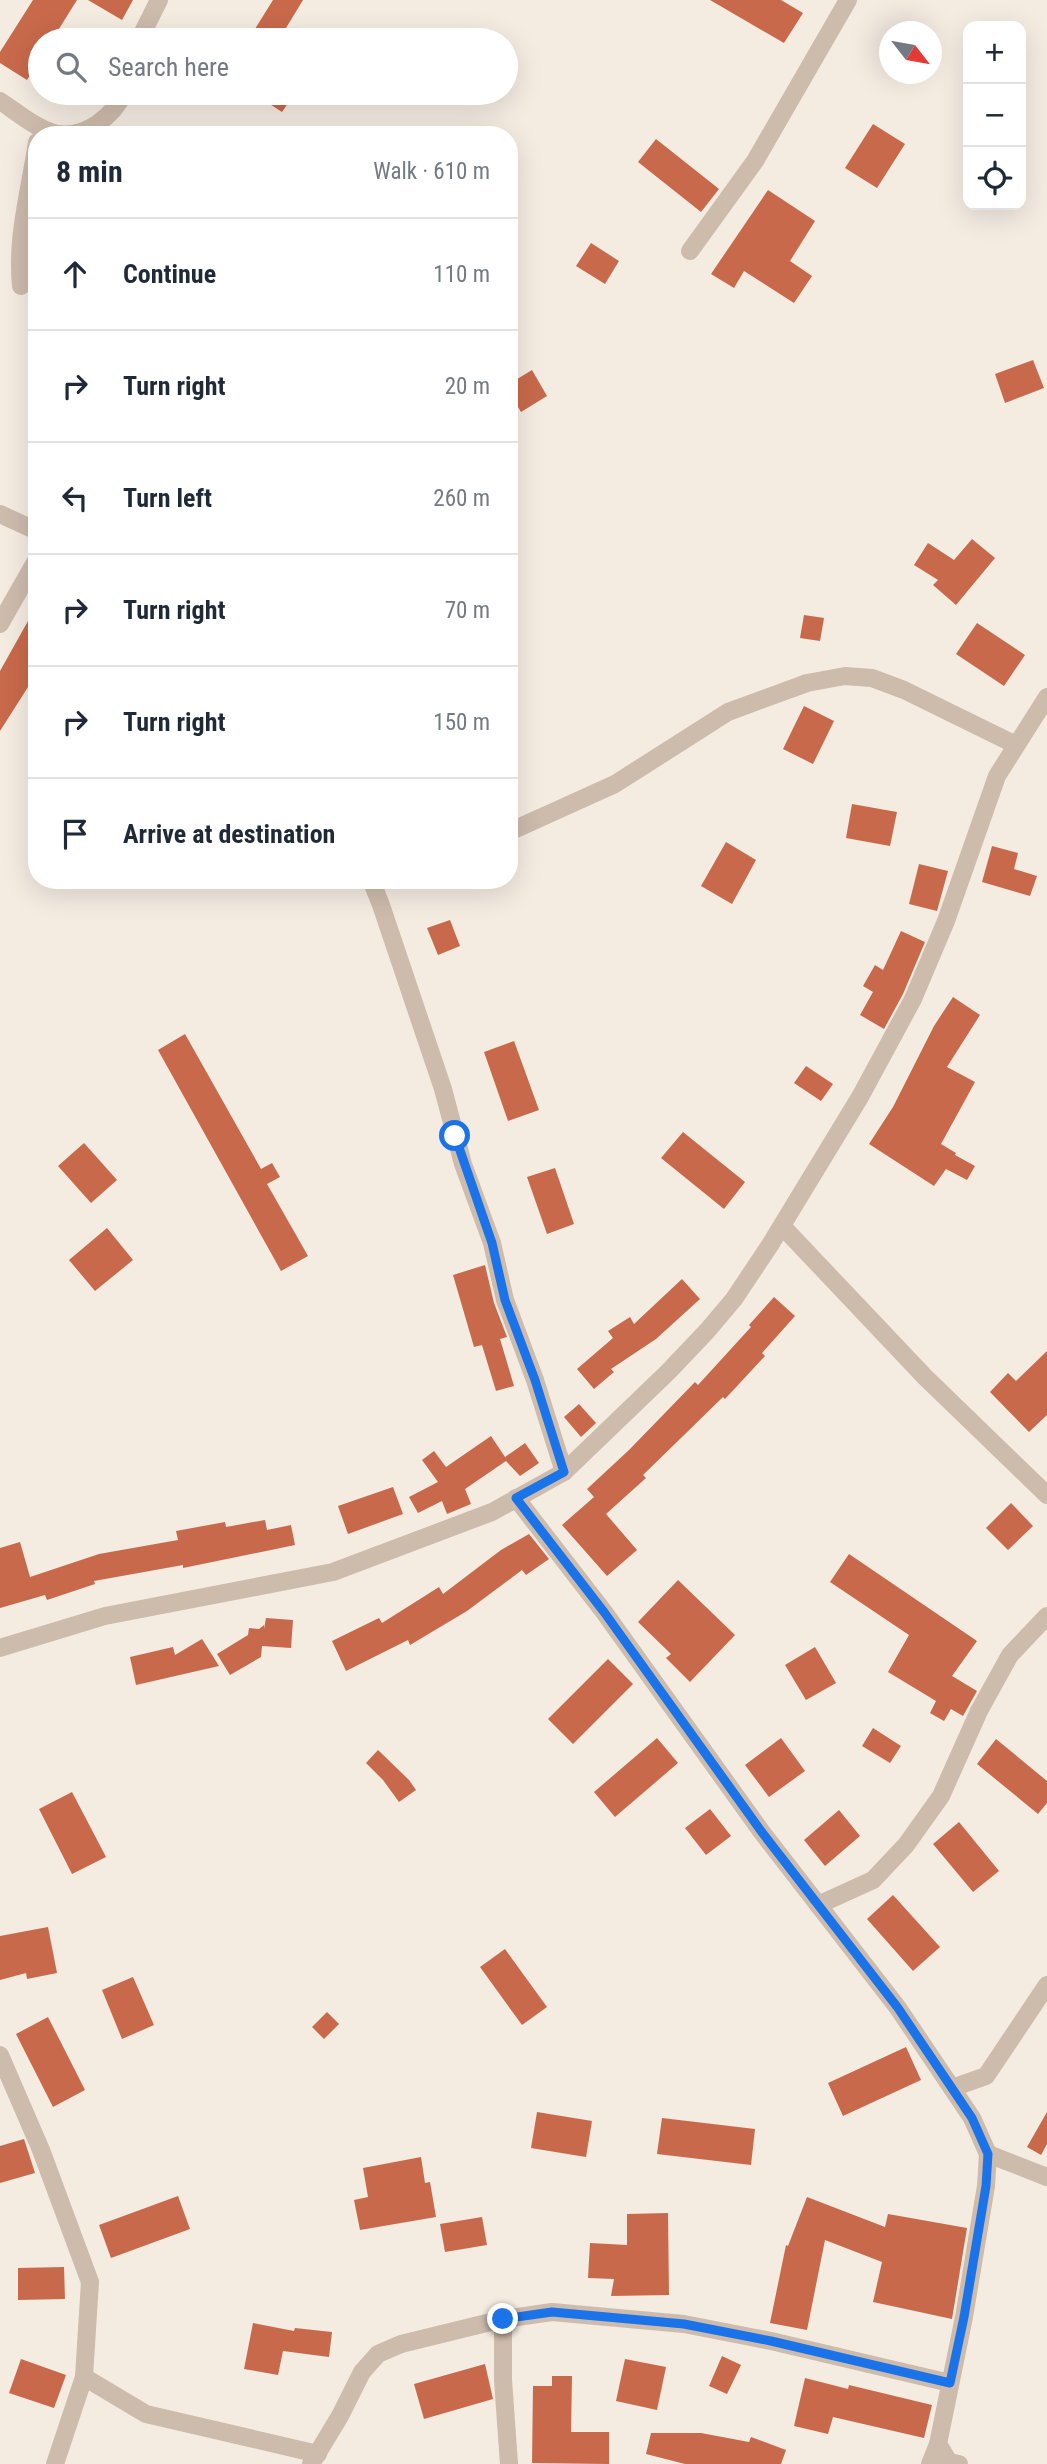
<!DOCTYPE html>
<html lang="en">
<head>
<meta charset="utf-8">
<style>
  body { margin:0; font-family:"Roboto Condensed",sans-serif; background:#f6f6f7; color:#1f2937 }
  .controls { position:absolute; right:21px; top:21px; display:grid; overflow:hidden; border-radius:14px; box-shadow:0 7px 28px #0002 }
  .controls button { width:63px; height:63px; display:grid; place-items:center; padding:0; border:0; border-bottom:2px solid #e0e1e3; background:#fff; color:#1f2937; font:35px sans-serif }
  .compass { position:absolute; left:879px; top:21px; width:63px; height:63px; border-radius:50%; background:#fff; box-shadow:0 7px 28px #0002; rotate:121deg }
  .stop { position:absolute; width:21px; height:21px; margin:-16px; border:5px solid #1a73e8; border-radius:50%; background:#fff }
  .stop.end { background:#1a73e8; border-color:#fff; box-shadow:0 2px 7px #0008 }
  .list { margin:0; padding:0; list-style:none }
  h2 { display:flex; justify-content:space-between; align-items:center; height:91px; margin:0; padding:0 28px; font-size:30px }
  h2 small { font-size:23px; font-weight:400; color:#747a83 }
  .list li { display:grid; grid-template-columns:46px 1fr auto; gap:21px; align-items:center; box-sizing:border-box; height:112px; padding:0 28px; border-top:2px solid #e0e1e3 }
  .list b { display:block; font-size:26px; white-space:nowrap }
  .list em { font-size:23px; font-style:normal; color:#747a83 }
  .icon { flex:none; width:38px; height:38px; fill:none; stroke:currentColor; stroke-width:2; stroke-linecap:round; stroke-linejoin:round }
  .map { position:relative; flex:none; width:1047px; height:2464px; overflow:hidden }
  .search { position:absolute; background:#fff; box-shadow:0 7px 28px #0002; left:28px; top:28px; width:490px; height:77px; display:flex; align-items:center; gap:18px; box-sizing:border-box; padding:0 24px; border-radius:38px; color:#747a83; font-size:26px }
  .panel { position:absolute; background:#fff; box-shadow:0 7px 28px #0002; left:28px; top:126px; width:490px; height:763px; border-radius:28px }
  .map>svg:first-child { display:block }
</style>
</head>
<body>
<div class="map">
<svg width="1047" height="2464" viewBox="0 0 1047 2464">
  <rect width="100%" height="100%" fill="#f4ebe1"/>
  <!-- building -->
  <g fill="#c8694b">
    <polygon points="33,0 77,0 52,40 40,40 40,59 27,80 0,63 0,52"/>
    <polygon points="88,0 133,0 122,20"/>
    <polygon points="273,0 303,0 286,28 302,40 248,40"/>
    <polygon points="710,0 781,0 803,13 784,43"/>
    <polygon points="253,93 295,93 282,112"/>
    <polygon points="873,124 905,144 877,188 845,168"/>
    <polygon points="656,139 719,189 701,212 638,162"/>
    <polygon points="768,190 815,221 790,261 812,276 794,303 744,271 734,288 711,274"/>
    <polygon points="591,243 619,261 605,284 576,266"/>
    <polygon points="1033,360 1044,388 1005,403 995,374"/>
    <polygon points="532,370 547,396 521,412 509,392 509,384"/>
    <polygon points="972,539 995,558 956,605 933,585 938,580 914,565 928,543 954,560"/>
    <polygon points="37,605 37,673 0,731 0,671"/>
    <polygon points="804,615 824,618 820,641 800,638"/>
    <polygon points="977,623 1025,655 1004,686 956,654"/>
    <polygon points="804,706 834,721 813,764 783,749"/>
    <polygon points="852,804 897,812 890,846 846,838"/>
    <polygon points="726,842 756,860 732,904 701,886"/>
    <polygon points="992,846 1018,853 1014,869 1037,876 1030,896 982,882"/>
    <polygon points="919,864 948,871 937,911 909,904"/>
    <polygon points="450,920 460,946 438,955 427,928"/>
    <polygon points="901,931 925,942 903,994 884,1029 860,1015 873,992 863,986 875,965 883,970"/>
    <polygon points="953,997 980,1015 947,1067 975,1082 941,1144 956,1153 955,1155 975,1166 967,1180 946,1169 934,1186 869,1144 893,1107 934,1026"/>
    <polygon points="185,1034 261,1169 272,1163 280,1177 267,1184 308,1256 281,1271 158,1050"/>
    <polygon points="514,1041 539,1110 508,1121 484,1052"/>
    <polygon points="806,1066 833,1084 821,1101 794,1083"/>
    <polygon points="683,1132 745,1182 724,1209 661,1158"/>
    <polygon points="84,1143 117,1180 91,1203 58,1166"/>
    <polygon points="555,1168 574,1224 547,1234 527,1177"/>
    <polygon points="107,1228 133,1260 95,1291 69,1260"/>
    <polygon points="485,1265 494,1303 507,1337 500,1339 514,1386 496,1391 482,1345 474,1347 453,1275"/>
    <polygon points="682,1279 700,1299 656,1339 611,1369 614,1372 594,1389 577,1369 613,1338 608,1331 630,1317 634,1324"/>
    <polygon points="774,1297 795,1316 762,1353 765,1356 725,1399 723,1397 643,1475 646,1478 606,1514 637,1550 607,1576 562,1525 594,1497 587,1489 629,1450 695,1382 698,1385 751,1327 749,1325"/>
    <polygon points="1047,1351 1047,1415 1029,1432 990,1392 1008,1373 1016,1381"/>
    <polygon points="579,1404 596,1423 581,1437 564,1417"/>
    <polygon points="491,1436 505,1457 525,1443 539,1463 520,1476 506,1461 465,1489 471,1504 447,1514 442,1501 418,1513 409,1497 438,1482 422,1460 434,1451 446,1467"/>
    <polygon points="393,1487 403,1514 348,1534 338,1506"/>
    <polygon points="1011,1503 1033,1526 1008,1550 986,1528"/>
    <polygon points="265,1520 267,1530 291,1525 295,1545 183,1568 183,1565 94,1581 95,1584 47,1600 45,1595 0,1608 0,1548 20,1542 30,1577 99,1554 178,1540 176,1531 225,1522 226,1527"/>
    <polygon points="529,1534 549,1559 526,1575 522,1570 467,1611 410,1645 408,1640 346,1671 332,1641 379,1618 382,1623 439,1587 443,1594 501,1550"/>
    <polygon points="849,1554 977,1641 952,1676 977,1691 963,1716 951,1709 944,1721 930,1713 936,1701 888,1672 909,1635 830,1582"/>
    <polygon points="678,1580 735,1635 690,1682 666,1658 671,1654 638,1622"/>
    <polygon points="266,1618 293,1620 291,1648 262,1646 261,1657 230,1675 217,1654 248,1635 249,1628 259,1629 264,1625 264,1629"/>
    <polygon points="202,1639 219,1666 136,1685 130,1657 173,1647 175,1655"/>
    <polygon points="815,1647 836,1683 806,1700 785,1665"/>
    <polygon points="608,1659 633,1684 573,1744 548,1719"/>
    <polygon points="873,1728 901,1746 890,1763 862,1746"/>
    <polygon points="657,1738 678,1763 615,1817 594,1792"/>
    <polygon points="781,1738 805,1771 769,1797 745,1765"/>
    <polygon points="996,1739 1047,1781 1047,1803 1038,1814 977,1764"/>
    <polygon points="378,1750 409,1780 416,1790 399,1802 383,1780 366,1763"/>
    <polygon points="72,1792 106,1857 72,1874 39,1809"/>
    <polygon points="710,1809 731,1836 706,1855 685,1828"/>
    <polygon points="839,1810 860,1836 825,1866 804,1840"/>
    <polygon points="959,1822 999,1871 973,1892 933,1844"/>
    <polygon points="893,1895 940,1947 913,1971 867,1919"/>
    <polygon points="48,1927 57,1973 27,1979 26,1973 0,1980 0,1936"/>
    <polygon points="505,1949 547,2007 522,2025 480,1967"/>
    <polygon points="133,1977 154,2025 122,2039 102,1990"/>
    <polygon points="327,2012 339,2024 324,2039 312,2027"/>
    <polygon points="48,2017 85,2090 53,2107 16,2034"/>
    <polygon points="906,2047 921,2080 843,2116 828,2083"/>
    <polygon points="537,2112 592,2121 586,2157 531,2148"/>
    <polygon points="1047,2112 1047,2144 1041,2155 1027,2147"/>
    <polygon points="662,2118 755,2129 751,2165 657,2154"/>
    <polygon points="24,2139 35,2173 0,2183 0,2146"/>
    <polygon points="421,2157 425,2183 430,2182 436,2217 360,2230 354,2200 368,2197 363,2168"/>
    <polygon points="178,2196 190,2229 111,2258 99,2225"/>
    <polygon points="807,2197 885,2227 888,2214 967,2228 952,2319 873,2302 882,2262 825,2240 807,2330 770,2323 786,2245 788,2246"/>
    <polygon points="668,2213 669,2295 611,2296 614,2279 588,2278 590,2243 627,2245 627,2214"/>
    <polygon points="482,2217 487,2245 445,2252 440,2224"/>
    <polygon points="64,2267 65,2299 18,2300 18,2268"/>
    <polygon points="253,2323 294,2331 295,2328 332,2332 329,2357 283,2351 278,2375 244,2369"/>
    <polygon points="722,2356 741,2365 727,2394 709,2386"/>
    <polygon points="21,2359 66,2375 54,2408 9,2393"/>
    <polygon points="625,2359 666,2367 657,2410 616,2401"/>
    <polygon points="485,2364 493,2399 424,2419 414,2384"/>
    <polygon points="552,2376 572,2376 571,2432 609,2432 609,2464 532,2463 533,2386 552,2386"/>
    <polygon points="805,2378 848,2389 849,2385 932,2405 924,2438 833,2417 828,2434 794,2426"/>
    <polygon points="651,2433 701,2433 749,2442 751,2437 786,2450 781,2464 685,2464 646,2454"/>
  </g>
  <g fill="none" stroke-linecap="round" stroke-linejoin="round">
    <!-- minor -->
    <g stroke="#cdbbac" stroke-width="18">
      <polyline points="139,40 159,0"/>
      <path d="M0 101C17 112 37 130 58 134 86 138 113 116 124 93"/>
      <polyline points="690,251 755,161 848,0"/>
      <path d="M21 286C16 237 30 190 37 142"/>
      <polyline points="0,514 37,531"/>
      <polyline points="0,624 37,559"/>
      <polyline points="509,832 615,784 728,712 807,683 845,676 872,678 904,690 1016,745"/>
      <polyline points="371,880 381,905 443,1089 463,1164 492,1243 505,1300 535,1380 564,1472"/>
      <polyline points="782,1226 925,1377 1047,1495"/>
      <polyline points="516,1498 604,1612 761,1831 898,2008 972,2118 988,2154 986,2186 964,2317 938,2444 930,2464"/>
      <polyline points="0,1648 105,1616 333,1572 492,1512 564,1472 668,1372 707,1331 734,1299 770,1245 860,1097 913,999 946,921 997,776 1047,697"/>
      <polyline points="818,1905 873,1880 906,1845 941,1796 979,1711 1010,1655 1047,1616"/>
      <polyline points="0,2055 41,2150 90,2282 84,2377 55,2464"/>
      <polyline points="952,2088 986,2076 1047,1985"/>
      <polyline points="988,2154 1047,2177"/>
      <polyline points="503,2319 503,2380 509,2464"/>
      <polyline points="84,2377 146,2414 318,2454"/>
      <polyline points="938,2444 949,2462 959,2464"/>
      <polyline points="311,2464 340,2416 362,2372 378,2354 401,2344 503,2319 552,2312 684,2324 771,2341 950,2383"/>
    </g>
  </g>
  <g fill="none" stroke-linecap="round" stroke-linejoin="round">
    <!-- route -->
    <polyline stroke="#1a73e8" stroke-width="9" points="455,1136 492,1243 505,1300 535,1380 564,1472 516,1498 604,1612 761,1831 898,2008 972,2118 988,2154 986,2186 964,2317 950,2383 771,2341 684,2324 552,2312 503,2319"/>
  </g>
</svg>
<div class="controls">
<button>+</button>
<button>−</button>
<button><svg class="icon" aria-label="locate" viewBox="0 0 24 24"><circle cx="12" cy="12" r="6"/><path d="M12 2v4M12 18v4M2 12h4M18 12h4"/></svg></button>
</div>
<svg class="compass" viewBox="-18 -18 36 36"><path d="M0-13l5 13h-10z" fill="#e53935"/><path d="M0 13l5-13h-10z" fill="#747a83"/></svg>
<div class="stop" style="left:455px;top:1136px"></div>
<div class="stop end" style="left:503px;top:2319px"></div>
<div class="search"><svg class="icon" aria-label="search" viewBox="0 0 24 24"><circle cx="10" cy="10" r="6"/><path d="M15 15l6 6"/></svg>Search here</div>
<section class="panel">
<h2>8 min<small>Walk · 610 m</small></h2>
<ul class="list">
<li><svg class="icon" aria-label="ahead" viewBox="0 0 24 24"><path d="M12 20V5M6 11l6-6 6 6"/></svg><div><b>Continue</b></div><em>110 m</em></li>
<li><svg class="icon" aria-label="right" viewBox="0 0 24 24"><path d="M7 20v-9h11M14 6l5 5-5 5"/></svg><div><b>Turn right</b></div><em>20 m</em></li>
<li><svg class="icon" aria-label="left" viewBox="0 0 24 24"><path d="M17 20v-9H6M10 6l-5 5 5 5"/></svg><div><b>Turn left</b></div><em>260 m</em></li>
<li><svg class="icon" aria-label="right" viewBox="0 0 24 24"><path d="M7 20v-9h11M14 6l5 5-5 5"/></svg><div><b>Turn right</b></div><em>70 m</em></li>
<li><svg class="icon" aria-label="right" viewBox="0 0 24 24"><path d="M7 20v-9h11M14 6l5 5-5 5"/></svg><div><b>Turn right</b></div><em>150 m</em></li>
<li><svg class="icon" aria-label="arrive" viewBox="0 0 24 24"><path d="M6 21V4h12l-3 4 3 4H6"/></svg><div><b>Arrive at destination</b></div></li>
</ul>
</section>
</div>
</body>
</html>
